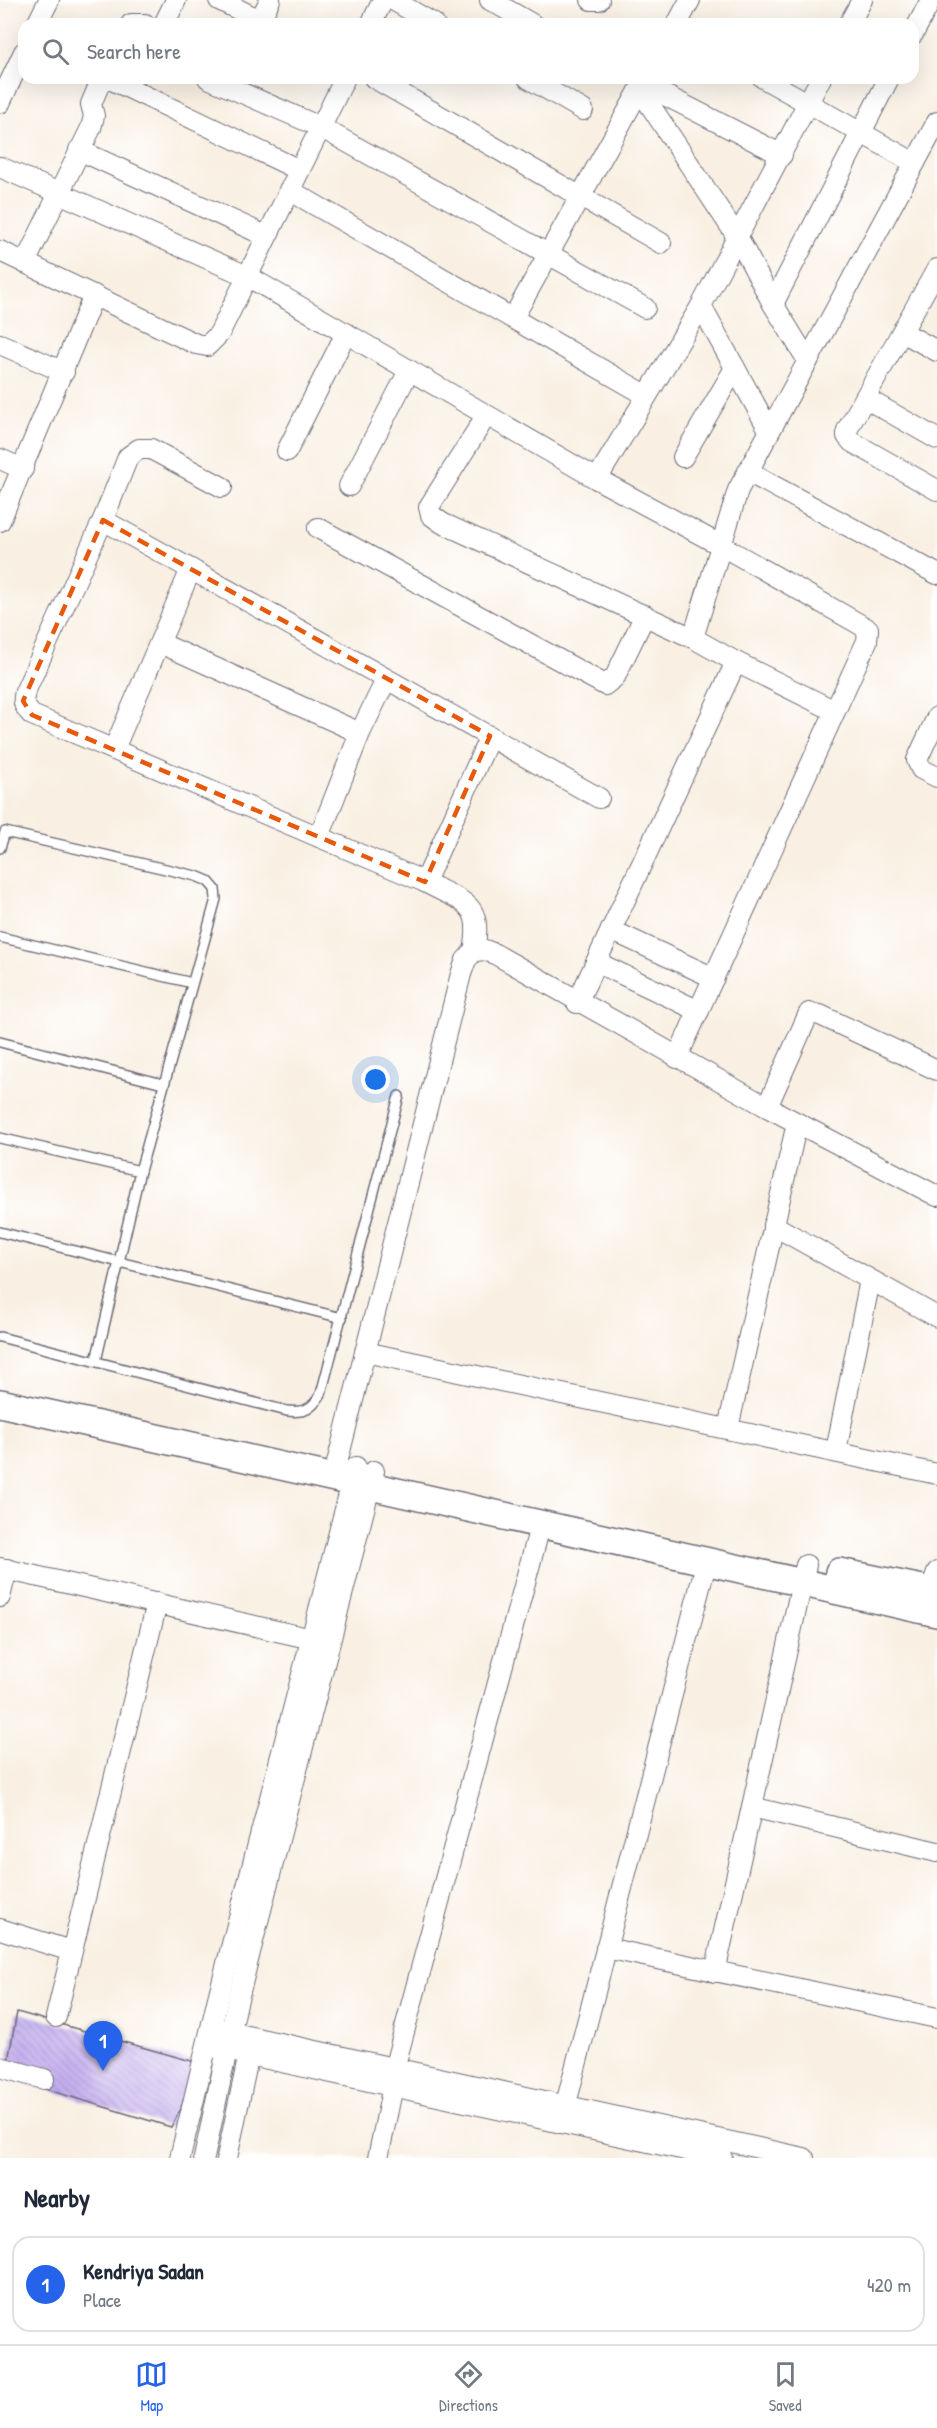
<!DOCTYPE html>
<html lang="en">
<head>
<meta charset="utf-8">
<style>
  body { margin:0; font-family:"Patrick Hand",sans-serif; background:#f2f2f3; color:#1f2937 }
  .you { position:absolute; left:376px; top:1080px; width:21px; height:21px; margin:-15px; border:4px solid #fff; border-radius:50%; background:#1a73e8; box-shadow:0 0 0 9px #1a73e833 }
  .badge { display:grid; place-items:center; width:39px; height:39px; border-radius:50%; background:#2563eb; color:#fff; font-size:20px; font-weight:700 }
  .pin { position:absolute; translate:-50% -50px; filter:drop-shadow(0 2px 3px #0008) }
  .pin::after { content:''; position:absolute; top:32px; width:21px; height:18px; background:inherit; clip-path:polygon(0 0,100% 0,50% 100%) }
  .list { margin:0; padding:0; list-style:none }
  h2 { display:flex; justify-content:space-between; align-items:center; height:78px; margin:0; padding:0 24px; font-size:26px }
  h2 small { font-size:20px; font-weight:400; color:#747a83 }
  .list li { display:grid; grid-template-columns:39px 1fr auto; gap:18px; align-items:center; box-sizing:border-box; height:96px; margin:0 12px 12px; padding:0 12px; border:2px solid #e0e1e3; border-radius:18px }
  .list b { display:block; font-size:22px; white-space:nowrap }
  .list p { margin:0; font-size:20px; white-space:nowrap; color:#747a83 }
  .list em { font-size:20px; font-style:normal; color:#747a83 }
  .icon { flex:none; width:33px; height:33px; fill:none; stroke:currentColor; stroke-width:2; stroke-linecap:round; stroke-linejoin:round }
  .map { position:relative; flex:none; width:937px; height:2158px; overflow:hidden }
  .search { position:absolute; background:#fff; box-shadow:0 6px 24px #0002; left:18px; right:18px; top:18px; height:66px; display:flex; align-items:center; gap:15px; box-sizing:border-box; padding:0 21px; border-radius:18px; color:#747a83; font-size:22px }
  .sheet { height:186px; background:#fff }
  nav { display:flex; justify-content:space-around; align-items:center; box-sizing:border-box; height:84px; border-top:2px solid #e0e1e3; background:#fff; font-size:16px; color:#747a83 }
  nav a { display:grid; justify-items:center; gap:3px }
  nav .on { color:#2563eb }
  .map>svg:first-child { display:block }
</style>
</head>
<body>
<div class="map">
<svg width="937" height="2158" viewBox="0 0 937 2158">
  <defs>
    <pattern id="building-back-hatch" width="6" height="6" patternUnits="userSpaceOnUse" patternTransform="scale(1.5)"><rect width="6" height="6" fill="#c0a9ef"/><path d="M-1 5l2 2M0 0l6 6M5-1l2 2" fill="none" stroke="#9c89c3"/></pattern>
  </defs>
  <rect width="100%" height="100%" fill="#fff"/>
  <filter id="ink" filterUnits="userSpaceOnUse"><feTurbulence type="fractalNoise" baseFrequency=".0167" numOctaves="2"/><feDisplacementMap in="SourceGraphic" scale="12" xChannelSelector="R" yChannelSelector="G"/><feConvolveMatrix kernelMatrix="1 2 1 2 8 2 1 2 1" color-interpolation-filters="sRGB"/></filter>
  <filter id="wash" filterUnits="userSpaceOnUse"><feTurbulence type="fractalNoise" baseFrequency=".008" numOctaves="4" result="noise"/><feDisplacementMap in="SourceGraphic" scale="24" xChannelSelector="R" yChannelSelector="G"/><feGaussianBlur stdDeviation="1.35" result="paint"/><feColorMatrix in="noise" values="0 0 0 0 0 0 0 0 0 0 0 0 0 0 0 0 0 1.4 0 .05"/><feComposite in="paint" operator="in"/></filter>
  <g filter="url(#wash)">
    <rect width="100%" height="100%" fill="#f9f0e3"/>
    <g id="blocks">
      <!-- building -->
      <polygon fill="url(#building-back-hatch)" points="17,2012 202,2064 171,2127 5,2077"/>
    </g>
  </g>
  <g filter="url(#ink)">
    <use href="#blocks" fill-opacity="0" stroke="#6d6a76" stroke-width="1.5"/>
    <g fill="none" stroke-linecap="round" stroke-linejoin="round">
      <!-- lane casing -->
      <g stroke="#6d6a76" stroke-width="12">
        <g id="lane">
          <polyline points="0,848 5,832 196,876 208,881 215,889 216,899 140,1171 96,1361"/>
          <polyline points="0,937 192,983"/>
          <polyline points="0,1042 163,1084"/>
          <polyline points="0,1138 140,1171"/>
          <polyline points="0,1232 342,1318"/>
          <path d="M0 1337 287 1411C305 1413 312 1409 321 1394L399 1096"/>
        </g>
      </g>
      <!-- street casing -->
      <g stroke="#6d6a76" stroke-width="22">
        <g id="street">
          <polyline points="219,0 268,24"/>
          <polyline points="393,0 434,24"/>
          <polyline points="490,0 532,24"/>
          <polyline points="591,0 599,0"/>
          <polyline points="260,20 270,0"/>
          <polyline points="37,24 49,0"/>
          <polyline points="131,24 145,24"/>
          <polyline points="164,24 176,0"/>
          <polyline points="371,24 383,0"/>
          <polyline points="677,24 690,0"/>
          <polyline points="849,24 862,0"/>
          <polyline points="913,34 931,0"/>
          <polyline points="108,78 299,170"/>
          <polyline points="208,78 320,127 645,308"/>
          <polyline points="374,78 661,243"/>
          <polyline points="528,78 583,110"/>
          <polyline points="763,78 915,163"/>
          <polyline points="643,84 782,155"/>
          <polyline points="640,90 738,238 773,304 808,361"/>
          <polyline points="0,103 24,52"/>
          <polyline points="79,150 266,236"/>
          <polyline points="0,167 247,276 597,479 722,546 868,629 867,641 677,1058"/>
          <polyline points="289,190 646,395"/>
          <polyline points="0,251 196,344 207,346 219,334 345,78"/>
          <polyline points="25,263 91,128 94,116 91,104 102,78"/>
          <polyline points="937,269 847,430 847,436 852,442 937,490"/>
          <polyline points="773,304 889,78"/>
          <polyline points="701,306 769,430"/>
          <polyline points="513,318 645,80"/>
          <polyline points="904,333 937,351"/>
          <polyline points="0,344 64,372"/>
          <polyline points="865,398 937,439"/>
          <polyline points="486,416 429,507 431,515 442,523 693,638"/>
          <polyline points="287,451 346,333"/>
          <polyline points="683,457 735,368"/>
          <polyline points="0,459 23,469"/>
          <polyline points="748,472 937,574"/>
          <polyline points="597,479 701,306 821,78"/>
          <polyline points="349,486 409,371"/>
          <path d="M222 487 151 449H139L128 457 103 520 25 692C22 703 24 707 32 715L425 882 490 736"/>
          <polyline points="103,520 599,798"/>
          <polyline points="0,521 94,295"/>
          <polyline points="318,528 605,685 615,677 645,615"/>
          <polyline points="160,643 360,733"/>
          <polyline points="835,711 736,662 693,638 738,490 937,122"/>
          <polyline points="937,717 917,760 921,769 937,777"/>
          <polyline points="114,749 191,569"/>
          <polyline points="319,837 360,733 386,680"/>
          <path d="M425 882C465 904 483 901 474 951"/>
          <polyline points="611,930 714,978"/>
          <polyline points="596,962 699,1011"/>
          <polyline points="577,1003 736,662"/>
          <polyline points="767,1107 809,1013 820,1015 937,1070"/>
          <polyline points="773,1225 937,1317"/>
          <polyline points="365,1352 937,1474"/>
          <polyline points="728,1428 797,1123"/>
          <polyline points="836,1451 870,1280"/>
          <polyline points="337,1463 461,974 466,960 474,951 485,950 495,954 767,1107 937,1196"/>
          <polyline points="0,1568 312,1639"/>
          <polyline points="931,1590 937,1572"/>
          <polyline points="0,1597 7,1569"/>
          <polyline points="752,1807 937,1852"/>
          <polyline points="0,1929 71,1951"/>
          <polyline points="606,1948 937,2018"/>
          <polyline points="715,1972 806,1565"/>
          <polyline points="56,2017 157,1603"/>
          <polyline points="220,2030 804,2158"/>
          <polyline points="217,2048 722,2158"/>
          <polyline points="0,2067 44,2079"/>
          <polyline points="394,2069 541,1523"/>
          <polyline points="561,2123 707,1560"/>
          <polyline points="180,2158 218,1998 356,1467"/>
          <polyline points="204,2158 237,2003 374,1471"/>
          <polyline points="227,2158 249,2054"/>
          <polyline points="378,2158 393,2086"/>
        </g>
      </g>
      <!-- secondary casing -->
      <g stroke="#6d6a76" stroke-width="30">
        <g id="secondary">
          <polyline points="0,1403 937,1613"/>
          <polyline points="839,1572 937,1592"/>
        </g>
      </g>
      <!-- lane -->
      <use href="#lane" stroke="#fff" stroke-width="9"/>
      <!-- street -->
      <use href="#street" stroke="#fff" stroke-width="20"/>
      <!-- secondary -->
      <use href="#secondary" stroke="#fff" stroke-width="27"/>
    </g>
  </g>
  <!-- marked area -->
  <path fill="none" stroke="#e8590c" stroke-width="4.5" stroke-dasharray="12 8" stroke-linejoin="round" d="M103 520 490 736 425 882 32 715 23 701Z"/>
</svg>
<div class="you"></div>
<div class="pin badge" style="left:103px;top:2071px">1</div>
<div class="search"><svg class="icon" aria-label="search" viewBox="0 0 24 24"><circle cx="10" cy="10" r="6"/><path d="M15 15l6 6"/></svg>Search here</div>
</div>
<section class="sheet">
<h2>Nearby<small></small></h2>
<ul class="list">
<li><span class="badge">1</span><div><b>Kendriya Sadan</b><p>Place</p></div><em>420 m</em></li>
</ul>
</section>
<nav>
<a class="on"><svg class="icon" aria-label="map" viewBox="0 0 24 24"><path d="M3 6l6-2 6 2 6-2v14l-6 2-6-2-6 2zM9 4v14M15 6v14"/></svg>Map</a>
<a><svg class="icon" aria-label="directions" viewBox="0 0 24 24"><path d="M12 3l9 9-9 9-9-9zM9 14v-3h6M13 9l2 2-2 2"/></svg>Directions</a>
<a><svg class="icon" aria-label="saved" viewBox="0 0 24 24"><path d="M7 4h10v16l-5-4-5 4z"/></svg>Saved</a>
</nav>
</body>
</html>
